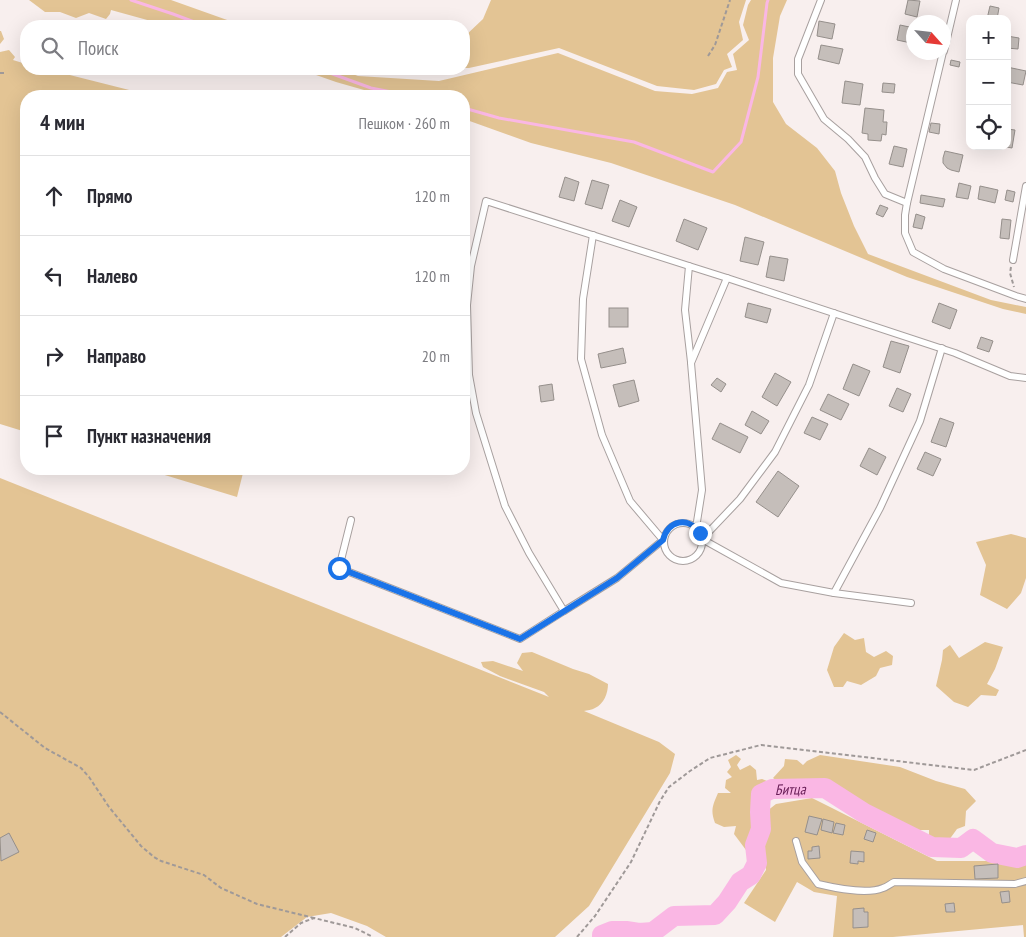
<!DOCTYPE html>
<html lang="ru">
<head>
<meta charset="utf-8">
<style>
  body { margin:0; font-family:"PT Sans Narrow",sans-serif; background:#f7f7f7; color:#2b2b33 }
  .controls { position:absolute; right:15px; top:15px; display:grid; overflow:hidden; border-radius:10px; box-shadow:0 5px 20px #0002 }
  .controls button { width:45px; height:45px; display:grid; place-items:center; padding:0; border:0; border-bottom:1px solid #e1e1e2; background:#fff; color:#2b2b33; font:25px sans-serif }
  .compass { position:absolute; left:906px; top:15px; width:45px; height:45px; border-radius:50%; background:#fff; box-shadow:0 5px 20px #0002; rotate:117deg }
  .stop { position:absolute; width:15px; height:15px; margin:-11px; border:4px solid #1a73e8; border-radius:50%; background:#fff }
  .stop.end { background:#1a73e8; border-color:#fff; box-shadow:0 1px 5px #0008 }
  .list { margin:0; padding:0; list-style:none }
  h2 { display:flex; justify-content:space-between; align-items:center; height:65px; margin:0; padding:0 20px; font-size:21px }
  h2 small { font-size:16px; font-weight:400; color:#7c7c81 }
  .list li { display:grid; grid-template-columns:32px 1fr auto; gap:15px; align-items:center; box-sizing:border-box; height:80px; padding:0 20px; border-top:1px solid #e1e1e2 }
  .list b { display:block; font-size:19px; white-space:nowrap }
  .list em { font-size:16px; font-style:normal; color:#7c7c81 }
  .icon { flex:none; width:28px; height:28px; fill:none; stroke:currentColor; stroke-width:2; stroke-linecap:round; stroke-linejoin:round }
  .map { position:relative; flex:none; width:1026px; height:937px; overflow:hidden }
  .search { position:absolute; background:#fff; box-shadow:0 5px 20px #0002; left:20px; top:20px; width:450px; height:55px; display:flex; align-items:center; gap:12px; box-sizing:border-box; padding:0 18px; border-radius:20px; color:#7c7c81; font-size:19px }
  .panel { position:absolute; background:#fff; box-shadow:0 5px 20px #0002; left:20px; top:90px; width:450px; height:385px; border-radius:20px }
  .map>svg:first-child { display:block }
</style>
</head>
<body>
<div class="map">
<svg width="1026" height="937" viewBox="0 0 1026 937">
  <rect width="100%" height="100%" fill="#f8efee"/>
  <!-- green -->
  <g fill="#e3c494">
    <polygon points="29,0 171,0 244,26 169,26 111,10 110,14 106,19 89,13 76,18 60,12 45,12"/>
    <polygon points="491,0 746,0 739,22 743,40 727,54 732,67 724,70 716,84 694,90 657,86 559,48 469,68 464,68 464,37 483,19"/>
    <polygon points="751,0 787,0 780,16 773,58 773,102 786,124 817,148 835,171 841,193 854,226 868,254 991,300 1026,307 1026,314 1003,309 907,277 735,205 611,163 531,143 464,119 464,96 385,96 336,82 299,69 339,69 358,76 439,81 558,53 655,91 692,94 718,88 727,72 737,70 733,54 749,40 743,25 748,5"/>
    <polygon points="0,31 1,31 4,39 0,44 0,52 9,50 15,57 13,60 26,64 26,69 46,69 153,96 26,96 26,432 0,424"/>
    <polygon points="145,469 244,469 237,497"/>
    <path d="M0 478 549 697 544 692 500 676 483 667 481 662 493 661 523 671 517 663 522 653 532 652 573 669 589 674 608 684C608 693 604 704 595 708 592 710 587 710 584 711L659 742 675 754 670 773 589 906 555 937H386L367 926 331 913 307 917 281 937H0Z"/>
    <polygon points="1011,534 1026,538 1026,578 1021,593 1007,609 980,595 986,565 976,542"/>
    <polygon points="844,633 855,640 864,638 866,652 874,657 886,651 893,656 892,665 880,668 876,676 861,685 847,681 843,687 834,687 827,670 834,647"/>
    <polygon points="985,642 1003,647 995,669 987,684 999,690 996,696 981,695 968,707 954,702 936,686 942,660 943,650 950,645 959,658"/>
    <path d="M736 755 741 759 737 765 740 770 750 765 756 770 757 780 762 779 767 781V785L765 790 760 791 758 796 754 798 757 811 758 828 751 848 746 850 734 834 736 826 724 827 715 823C710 810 713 805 718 793H731L725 788 726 780 732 777 727 772 731 767 728 760Z"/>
    <polygon points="820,755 900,767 936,781 965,789 976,801 966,811 965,826 957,829 949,840 936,843 929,839 929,830 908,830 872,811 864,803 844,795 828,785 780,783 773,778 784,766 785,759 797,760 803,765 807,761"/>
    <polygon points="812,798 830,807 937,861 1026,861 1026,937 1024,937 1023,925 893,937 833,937 837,896 814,892 797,882 775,922 744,903 766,870 763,846 767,811 776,804"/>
  </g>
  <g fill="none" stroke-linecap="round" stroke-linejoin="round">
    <!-- stream -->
    <g stroke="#fab7e4" stroke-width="3">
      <polyline points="131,0 173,14 205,26"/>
      <polyline points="319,69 371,88 412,96"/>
      <polyline points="464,108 499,118 634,142 713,172 741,142 758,77 767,3 768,0"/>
    </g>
    <!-- river -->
    <path stroke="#fab7e4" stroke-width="20" id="s1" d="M602 937V935L612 931H626L639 933 653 932 674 916 715 915 727 902 740 882 751 875 757 863 755 845 761 829 760 812 761 794 772 789 825 788 864 813 932 847 961 848 973 839 992 853 1017 858 1026 855"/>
  </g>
  <!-- building -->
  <g fill="#c5beba" stroke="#958f8b">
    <polygon points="908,0 920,1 917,17 905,14"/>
    <polygon points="990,6 999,8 997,19 987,19"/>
    <polygon points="819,21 835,24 832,39 817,36"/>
    <polygon points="900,25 914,28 911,43 897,40"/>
    <polygon points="1007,36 1019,38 1018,49 1007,48"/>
    <polygon points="821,45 843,49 839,64 818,59"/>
    <polygon points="951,60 960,62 959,67 950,65"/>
    <polygon points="1007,67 1026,71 1023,85 1007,82"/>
    <polygon points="845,81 863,84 860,105 842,103"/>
    <polygon points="883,83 895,84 894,93 882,92"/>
    <polygon points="865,108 884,110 883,122 887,122 886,135 882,134 881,141 868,140 868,134 862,133"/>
    <polygon points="931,123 940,124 939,134 929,132"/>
    <polygon points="1007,129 1015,130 1012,148 1001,146 1007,146"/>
    <polygon points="894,146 907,149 903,167 889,164"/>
    <polygon points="945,151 963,155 959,172 951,170 947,168 943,163 943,158"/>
    <polygon points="565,177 579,182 574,201 559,197"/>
    <polygon points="592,180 609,185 602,209 585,204"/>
    <polygon points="959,183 971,186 968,199 956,197"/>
    <polygon points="980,186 998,190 995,203 978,199"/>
    <polygon points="1007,190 1015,192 1013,202 1005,200"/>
    <polygon points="921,195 945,199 943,207 920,203"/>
    <polygon points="620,200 637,207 629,227 612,221"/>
    <polygon points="880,205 888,208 883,217 876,214"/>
    <polygon points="916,214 925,217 922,229 913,227"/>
    <polygon points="684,219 707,228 698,250 676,241"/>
    <polygon points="1002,219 1011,220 1009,239 1000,238"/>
    <polygon points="745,237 764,242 758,265 740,261"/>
    <polygon points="770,256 788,259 784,281 766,277"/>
    <polygon points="748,303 771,309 767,323 745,317"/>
    <polygon points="939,303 957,310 950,329 932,322"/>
    <rect x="609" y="308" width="19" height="19"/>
    <polygon points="981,337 993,341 989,352 977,348"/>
    <polygon points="891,341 909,346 900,373 883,367"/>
    <polygon points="623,348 626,363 601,368 598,354"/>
    <polygon points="853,364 870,371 859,396 843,389"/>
    <polygon points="775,373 791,382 777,406 762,397"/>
    <polygon points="717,378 726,384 721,392 711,385"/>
    <polygon points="634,380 639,401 619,407 613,385"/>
    <polygon points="552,384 554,400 541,402 539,386"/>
    <polygon points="897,388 911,394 903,412 889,406"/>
    <polygon points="828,394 849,404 841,420 820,410"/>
    <polygon points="752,411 769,421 761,434 745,425"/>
    <polygon points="812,417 828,424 820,440 804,433"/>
    <polygon points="940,418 954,423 946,447 931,442"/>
    <polygon points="720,423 748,437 740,453 712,439"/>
    <polygon points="869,448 886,457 877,475 860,466"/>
    <polygon points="925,452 941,459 933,476 917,469"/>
    <polygon points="778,471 799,486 778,517 756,502"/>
    <polygon points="809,816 822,819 817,835 805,832"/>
    <polygon points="823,819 834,822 832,833 821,830"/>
    <polygon points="836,823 845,825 843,835 833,833"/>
    <polygon points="867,830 876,833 873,842 864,839"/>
    <polygon points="9,833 19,852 1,861 0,838"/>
    <polygon points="819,846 820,858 808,859 808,851 812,851 812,847"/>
    <polygon points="851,851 864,852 864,862 858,861 858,864 850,863"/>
    <polygon points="998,864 998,878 975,879 974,866"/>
    <polygon points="1009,891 1010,902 1002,903 1000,892"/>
    <polygon points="954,903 955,912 946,912 945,904"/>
    <polygon points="864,908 864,912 868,912 868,927 853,928 853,909"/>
  </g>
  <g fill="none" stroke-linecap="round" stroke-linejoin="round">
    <!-- lane casing -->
    <g stroke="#a8a09f" stroke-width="8">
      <g id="lane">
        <polyline points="821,0 798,59 798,74 824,119 848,139 865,157 875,178 885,194 907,203"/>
        <polyline points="944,51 956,0"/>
        <polyline points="943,52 907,203 905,215 905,233 913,252 944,269 1016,296 1026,299"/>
        <polyline points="1013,260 1026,186"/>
        <polyline points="834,313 809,385 775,452 740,499 702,539 781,583 834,593 880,508 920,421 942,348"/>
        <polyline points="691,362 685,310 689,266 727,278"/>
        <polyline points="351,520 339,568 520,639 564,611 529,553 505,506 476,413 469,375 467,305 471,266 486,201 689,266"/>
        <circle cx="683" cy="542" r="19"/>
        <polyline points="696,528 702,490 691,363 727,278 955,353 1010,376 1026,378"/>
        <polyline points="834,593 911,603"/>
        <polyline points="564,611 617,578 663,540 630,501 602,435 581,359 583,299 593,235"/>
        <path d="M796 841 802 862 818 884C835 888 866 895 883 888 887 887 890 884 894 882L1015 884 1026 881"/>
      </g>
    </g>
    <!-- path -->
    <g stroke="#9f9998" stroke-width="2" stroke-dasharray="4 2.5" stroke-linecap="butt">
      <polyline points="708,56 715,45 730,0"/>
      <polyline points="0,73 5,73"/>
      <polyline points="1011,267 1010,273 1014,287"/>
      <polyline points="0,712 45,748 81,768 89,777 109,807 141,846 154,857 161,861 204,875 221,888 257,904 314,918"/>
      <polyline points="285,937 301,923 314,918 355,928 373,937"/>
      <polyline points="577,937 595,916 631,862 660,801 669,787 690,771 710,758 761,745 974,770 1026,750"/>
    </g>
    <!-- lane -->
    <use href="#lane" stroke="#fff" stroke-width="6"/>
  </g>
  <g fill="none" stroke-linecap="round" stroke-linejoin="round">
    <!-- route -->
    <path stroke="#1a73e8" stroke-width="6" d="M339 568 520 639 617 578 663 540C668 520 688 516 700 533"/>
  </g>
  <g text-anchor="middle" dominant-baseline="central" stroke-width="4" stroke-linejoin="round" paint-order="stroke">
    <!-- water labels -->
    <g font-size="15" font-style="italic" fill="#6b2059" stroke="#fff">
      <text stroke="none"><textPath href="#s1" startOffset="290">Битца</textPath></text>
    </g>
  </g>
</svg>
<div class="controls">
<button>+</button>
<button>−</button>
<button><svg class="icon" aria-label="locate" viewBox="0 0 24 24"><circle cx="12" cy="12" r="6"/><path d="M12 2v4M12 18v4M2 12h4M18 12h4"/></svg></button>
</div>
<svg class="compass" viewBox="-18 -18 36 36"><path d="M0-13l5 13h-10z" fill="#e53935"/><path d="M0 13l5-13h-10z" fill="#7c7c81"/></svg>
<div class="stop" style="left:339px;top:568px"></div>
<div class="stop end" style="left:700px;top:533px"></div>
<div class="search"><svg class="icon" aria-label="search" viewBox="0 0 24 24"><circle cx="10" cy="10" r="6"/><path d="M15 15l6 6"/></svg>Поиск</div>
<section class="panel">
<h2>4 мин<small>Пешком · 260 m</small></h2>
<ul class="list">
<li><svg class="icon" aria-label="ahead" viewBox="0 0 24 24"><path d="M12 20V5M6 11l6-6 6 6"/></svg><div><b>Прямо</b></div><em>120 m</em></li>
<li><svg class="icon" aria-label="left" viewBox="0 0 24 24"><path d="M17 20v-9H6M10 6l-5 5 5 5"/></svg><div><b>Налево</b></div><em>120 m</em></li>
<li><svg class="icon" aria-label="right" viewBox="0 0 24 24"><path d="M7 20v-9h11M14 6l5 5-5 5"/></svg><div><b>Направо</b></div><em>20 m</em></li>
<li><svg class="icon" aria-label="arrive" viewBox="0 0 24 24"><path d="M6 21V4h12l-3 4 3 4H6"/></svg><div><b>Пункт назначения</b></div></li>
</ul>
</section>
</div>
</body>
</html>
